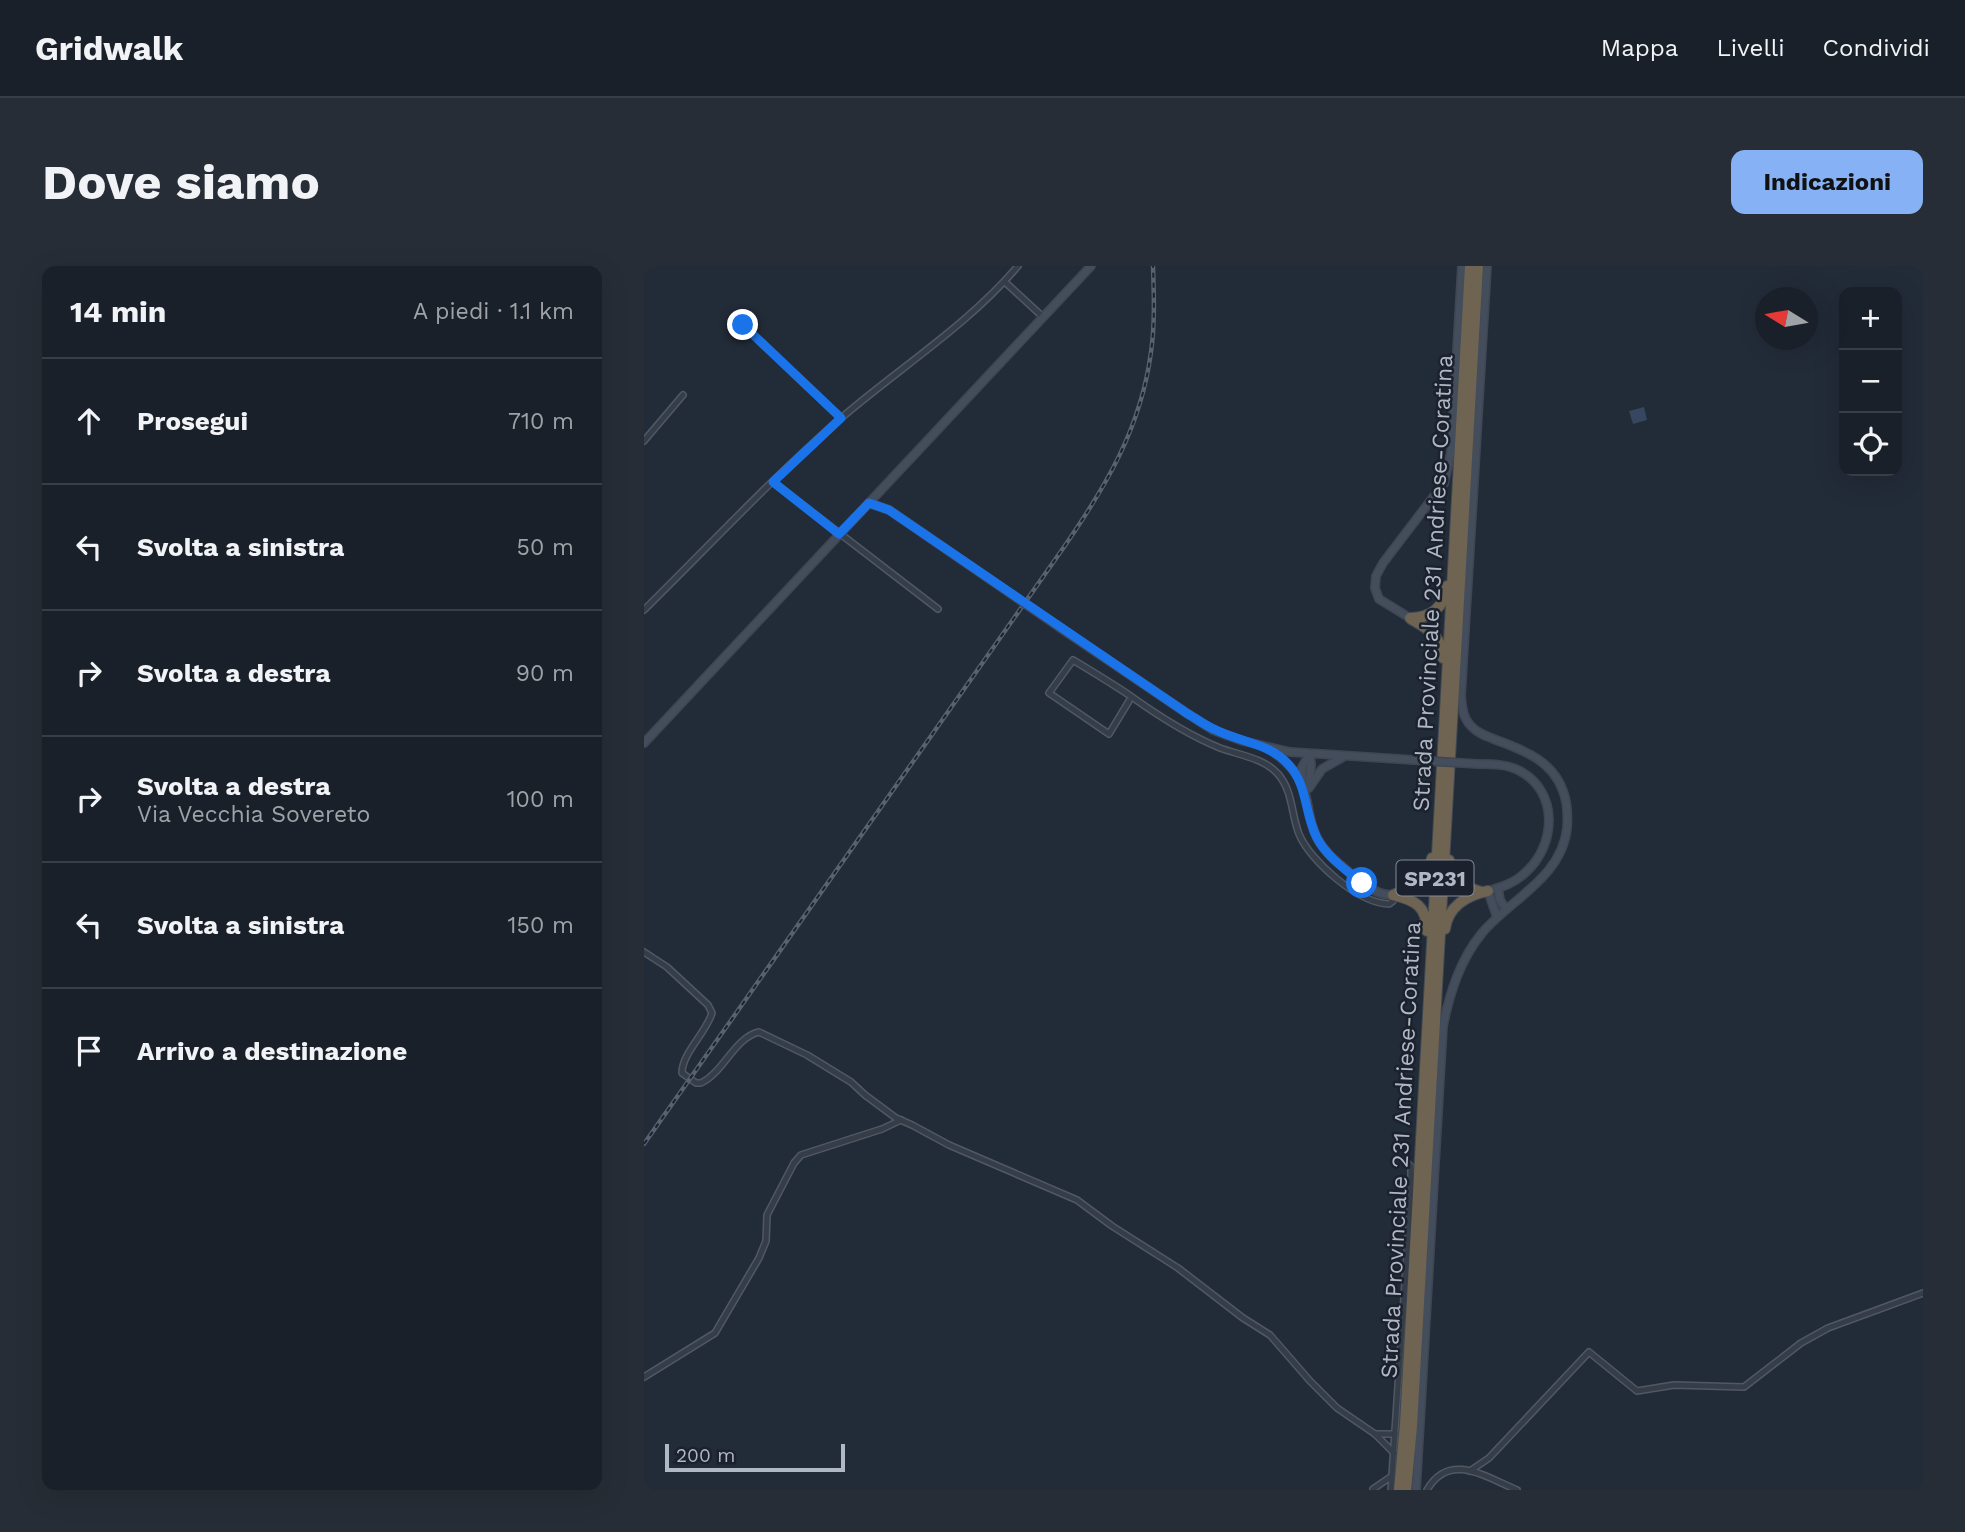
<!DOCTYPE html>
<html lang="it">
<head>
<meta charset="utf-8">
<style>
  body { margin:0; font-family:"Work Sans",sans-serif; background:#272d36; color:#f1f3f6 }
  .controls { position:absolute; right:21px; top:21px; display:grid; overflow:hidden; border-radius:14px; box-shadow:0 7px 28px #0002 }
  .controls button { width:63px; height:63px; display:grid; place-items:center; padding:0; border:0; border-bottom:2px solid #383e47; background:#1a202a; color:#f1f3f6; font:35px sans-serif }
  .compass { position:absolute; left:1111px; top:21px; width:63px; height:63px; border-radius:50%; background:#1a202a; box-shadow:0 7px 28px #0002; rotate:281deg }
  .scale { position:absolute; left:21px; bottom:18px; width:180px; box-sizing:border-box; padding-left:7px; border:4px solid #b0b8c5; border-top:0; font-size:19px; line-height:24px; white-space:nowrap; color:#b0b8c5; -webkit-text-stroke:5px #1b222d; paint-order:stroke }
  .stop { position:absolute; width:21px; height:21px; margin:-16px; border:5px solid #1a73e8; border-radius:50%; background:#fff }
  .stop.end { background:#1a73e8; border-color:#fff; box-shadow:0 2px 7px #0008 }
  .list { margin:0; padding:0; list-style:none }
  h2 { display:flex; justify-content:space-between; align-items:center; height:91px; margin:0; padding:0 28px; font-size:30px }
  h2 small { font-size:23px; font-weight:400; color:#9fa3a8 }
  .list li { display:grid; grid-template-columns:46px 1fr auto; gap:21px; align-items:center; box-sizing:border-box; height:126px; padding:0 28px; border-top:2px solid #383e47 }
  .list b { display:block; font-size:26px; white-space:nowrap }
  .list p { margin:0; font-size:23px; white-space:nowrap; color:#9fa3a8 }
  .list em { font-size:23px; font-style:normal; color:#9fa3a8 }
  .icon { flex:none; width:38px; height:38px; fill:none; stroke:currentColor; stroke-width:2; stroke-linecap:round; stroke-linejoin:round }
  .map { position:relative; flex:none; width:1279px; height:1224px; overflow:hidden; border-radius:14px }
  header { display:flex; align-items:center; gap:42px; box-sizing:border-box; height:98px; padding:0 35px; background:#1a202a; border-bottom:2px solid #383e47 }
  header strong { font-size:33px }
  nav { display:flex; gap:38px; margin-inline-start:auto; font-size:24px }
  .intro { display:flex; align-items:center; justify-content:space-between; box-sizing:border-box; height:168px; padding:0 42px }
  h1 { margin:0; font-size:49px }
  .button { padding:18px 32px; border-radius:14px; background:#86b1f4; color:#111; font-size:24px; font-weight:700 }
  main { display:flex; gap:42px; padding:0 42px }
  aside { flex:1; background:#1a202a; border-radius:14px; box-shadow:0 7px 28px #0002 }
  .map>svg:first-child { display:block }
</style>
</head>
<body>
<header>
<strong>Gridwalk</strong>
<nav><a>Mappa</a><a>Livelli</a><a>Condividi</a></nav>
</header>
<div class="intro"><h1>Dove siamo</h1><a class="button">Indicazioni</a></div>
<main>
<aside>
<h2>14 min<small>A piedi · 1.1 km</small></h2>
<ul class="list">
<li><svg class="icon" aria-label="ahead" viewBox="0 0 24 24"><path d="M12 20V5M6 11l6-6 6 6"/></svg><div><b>Prosegui</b></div><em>710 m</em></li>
<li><svg class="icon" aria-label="left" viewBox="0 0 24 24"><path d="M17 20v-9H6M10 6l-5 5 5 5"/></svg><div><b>Svolta a sinistra</b></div><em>50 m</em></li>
<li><svg class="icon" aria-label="right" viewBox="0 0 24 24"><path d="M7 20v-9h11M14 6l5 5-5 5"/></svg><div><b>Svolta a destra</b></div><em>90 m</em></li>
<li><svg class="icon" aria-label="right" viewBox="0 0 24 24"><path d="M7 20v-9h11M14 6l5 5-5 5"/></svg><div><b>Svolta a destra</b><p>Via Vecchia Sovereto</p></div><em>100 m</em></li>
<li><svg class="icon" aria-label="left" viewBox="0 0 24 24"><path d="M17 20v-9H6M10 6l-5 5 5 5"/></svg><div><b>Svolta a sinistra</b></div><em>150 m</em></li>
<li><svg class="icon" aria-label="arrive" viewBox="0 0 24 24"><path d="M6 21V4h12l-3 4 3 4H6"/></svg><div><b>Arrivo a destinazione</b></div></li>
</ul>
</aside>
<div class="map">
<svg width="1279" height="1224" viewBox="0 0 1279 1224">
  <rect width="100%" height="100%" fill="#222b38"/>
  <!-- water -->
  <polygon fill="#36475f" points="1000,141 1003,154 989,158 985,145"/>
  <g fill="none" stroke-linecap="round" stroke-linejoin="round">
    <!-- street casing -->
    <g stroke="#505864" stroke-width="8">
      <g id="street">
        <polyline points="1277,0 1279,1"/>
        <polyline points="361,16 399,51"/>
        <polyline points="99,59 197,152"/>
        <polyline points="0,175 39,129"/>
        <polyline points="129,216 294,343"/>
        <path d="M0 344C65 280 127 213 196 153 255 102 323 60 374 0"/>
        <path d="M485 435 465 468 405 427 429 394C449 406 469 418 488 431 516 451 544 469 576 482 595 489 620 492 634 508 649 525 647 548 655 568 666 595 714 637 745 638L749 635V629"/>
        <path d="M0 686 23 701 64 739 68 747C62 767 38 787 38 807L52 817H57C80 806 90 772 115 766L163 789 207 816 221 829 252 852 268 859 305 879 433 934 468 960 534 1002 599 1052 626 1069 666 1115 693 1142 731 1168 750 1187"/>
        <polyline points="0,1111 71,1067 115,992 122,975 123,949 150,897 157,889 238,863 257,854"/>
        <polyline points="731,1168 751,1168"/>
        <polyline points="826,1205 845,1192 945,1086 993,1125 1030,1119 1100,1121 1157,1077 1184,1062 1279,1027"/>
        <polyline points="729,1223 748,1210"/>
        <polyline points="747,1224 767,927 767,901 761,894"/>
        <path d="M783 1224C805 1185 842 1211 873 1224"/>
      </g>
    </g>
    <!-- secondary casing -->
    <g stroke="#3f4652" stroke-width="10">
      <g id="secondary">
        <polyline points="225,237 245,244 354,319"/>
        <polyline points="766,352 735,333 731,322 732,310 739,297 800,217 807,187 818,0"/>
        <polyline points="415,361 544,448 569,464 599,475 646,486 770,494"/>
        <polyline points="0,477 447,0"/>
        <path d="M626 484C645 496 659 513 663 535 665 548 667 560 673 572 682 589 697 599 711 611 723 621 733 629 749 629"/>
        <path d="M834 498C848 498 863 498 876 505 915 526 912 579 882 606 871 617 858 621 844 625L853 651"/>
        <polyline points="658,516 658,501 666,488"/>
        <polyline points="665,520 667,499 666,488"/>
        <polyline points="665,522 678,503 699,491"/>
        <polyline points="854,622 856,634 862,643"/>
        <path d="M772 1224 799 760C806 726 816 694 838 667 867 633 918 611 923 562 924 549 924 538 919 525 909 496 882 485 855 475 845 471 834 468 827 460 819 452 818 441 817 430L843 0"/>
      </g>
    </g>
    <!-- highway casing -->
    <g stroke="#404853" stroke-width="12">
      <g id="highway">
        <path d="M766 352C788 352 800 341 803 320"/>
        <path d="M767 353C784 363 798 370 799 392"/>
        <path d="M805 594C806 615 819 621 838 626"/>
        <path d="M751 628C771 622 784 613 788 592"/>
        <path d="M749 629C771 634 783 640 783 665"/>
        <path d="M801 663C804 641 822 629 844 625"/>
        <polyline points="755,1224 761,1159 826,0"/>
        <polyline points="762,1224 768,1160 834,0"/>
      </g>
    </g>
    <!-- street -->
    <use href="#street" stroke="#353d49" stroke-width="5"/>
    <!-- secondary -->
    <use href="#secondary" stroke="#434d5c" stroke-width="7"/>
    <!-- highway -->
    <use href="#highway" stroke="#6f6452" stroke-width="10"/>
    <!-- rail casing -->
    <g stroke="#576170" stroke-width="4.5">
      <path id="rail" d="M0 878 420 281C462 220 497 162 507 86 511 58 510 29 509 0"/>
    </g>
    <!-- rail -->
    <use href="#rail" stroke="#1b222d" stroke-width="2" stroke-dasharray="5" stroke-linecap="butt"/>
    <!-- secondary-bridge casing -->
    <g stroke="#3f4652" stroke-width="10" stroke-linecap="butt">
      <g id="secondary-bridge">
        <polyline points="354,319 415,361"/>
        <polyline points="770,494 834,498"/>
      </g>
    </g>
    <!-- secondary-bridge -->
    <use href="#secondary-bridge" stroke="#434d5c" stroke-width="7"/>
  </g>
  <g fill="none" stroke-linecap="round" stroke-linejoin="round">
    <!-- route -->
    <path stroke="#1a73e8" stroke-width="9" d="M99 59 197 152 129 216 195 268 225 237 245 244 544 448C553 453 562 460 572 464 596 476 625 477 644 498 664 519 660 547 673 572 683 591 702 604 718 617"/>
  </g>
  <g text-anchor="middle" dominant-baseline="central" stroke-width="5" stroke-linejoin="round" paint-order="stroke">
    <!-- shield labels -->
    <rect fill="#1b222d" stroke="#838b97" stroke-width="2" x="752.5" y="594.5" width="77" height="35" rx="5"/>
    <g font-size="21" font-weight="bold" fill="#b0b8c5">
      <text x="791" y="612">SP231</text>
    </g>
    <!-- street labels -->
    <g font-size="23" fill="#b0b8c5" stroke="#1b222d">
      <text transform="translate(789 317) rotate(-87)">Strada Provinciale 231 Andriese-Coratina</text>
      <text transform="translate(757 884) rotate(-87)">Strada Provinciale 231 Andriese-Coratina</text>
    </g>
  </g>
</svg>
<div class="controls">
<button>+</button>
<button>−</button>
<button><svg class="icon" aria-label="locate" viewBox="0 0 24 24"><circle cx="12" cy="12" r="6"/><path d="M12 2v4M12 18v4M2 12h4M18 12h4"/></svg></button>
</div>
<svg class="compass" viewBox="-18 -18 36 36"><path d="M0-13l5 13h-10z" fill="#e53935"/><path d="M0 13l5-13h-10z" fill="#9fa3a8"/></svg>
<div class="scale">200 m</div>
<div class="stop" style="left:718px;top:617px"></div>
<div class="stop end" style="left:99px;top:59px"></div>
</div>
</main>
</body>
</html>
